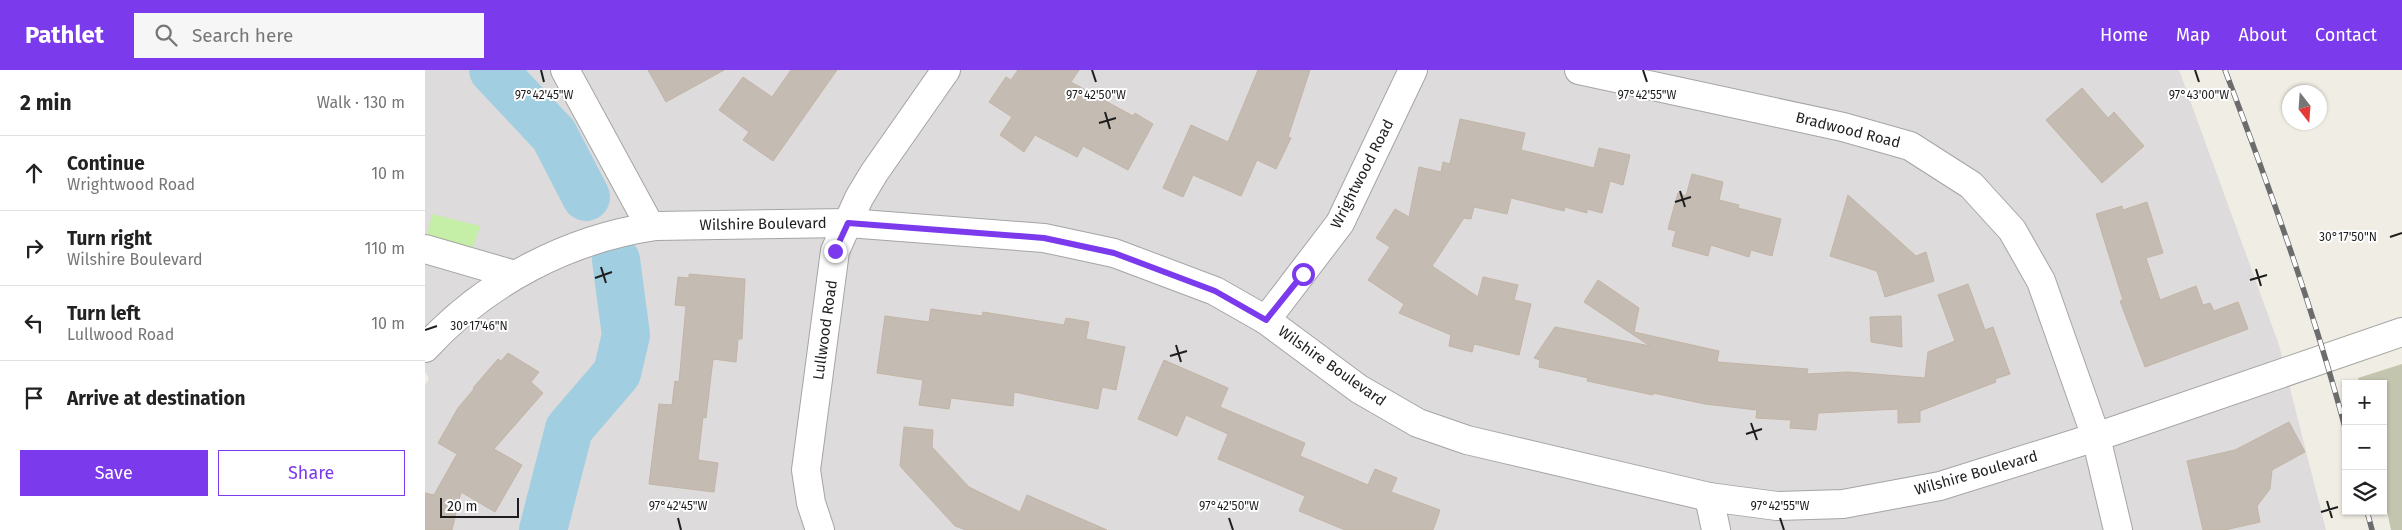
<!DOCTYPE html>
<html lang="en">
<head>
<meta charset="utf-8">
<style>
  body { margin:0; font-family:"Fira Sans",sans-serif; background:#f6f6f6; color:#222 }
  .controls { position:absolute; right:15px; bottom:15px; display:grid; overflow:hidden; border-radius:0px; box-shadow:0 1px 4px #0004 }
  .controls button { width:45px; height:45px; display:grid; place-items:center; padding:0; border:0; border-bottom:1px solid #e0e0e0; background:#fff; color:#222; font:25px sans-serif }
  .compass { position:absolute; left:1857px; top:15px; width:45px; height:45px; border-radius:50%; background:#fff; box-shadow:0 1px 4px #0004; rotate:163deg }
  .scale { position:absolute; left:15px; bottom:12px; width:79px; box-sizing:border-box; padding-left:5px; border:2px solid #1e1e1e; border-top:0; font-size:14px; line-height:18px; white-space:nowrap; color:#1e1e1e; -webkit-text-stroke:4px #fff; paint-order:stroke }
  .stop { position:absolute; width:15px; height:15px; margin:-11px; border:4px solid #7c3aed; border-radius:50%; background:#fff }
  .stop.end { background:#7c3aed; border-color:#fff; box-shadow:0 1px 5px #0008 }
  .list { margin:0; padding:0; list-style:none }
  h2 { display:flex; justify-content:space-between; align-items:center; height:65px; margin:0; padding:0 20px; font-size:21px }
  h2 small { font-size:16px; font-weight:400; color:#767676 }
  .list li { display:grid; grid-template-columns:32px 1fr auto; gap:15px; align-items:center; box-sizing:border-box; height:75px; padding:0 20px; border-top:1px solid #e0e0e0 }
  .list b { display:block; font-size:19px; white-space:nowrap }
  .list p { margin:0; font-size:16px; white-space:nowrap; color:#767676 }
  .list em { font-size:16px; font-style:normal; color:#767676 }
  .actions { display:flex; gap:10px; padding:15px 20px }
  .actions a { flex:1; padding:11px 0; border:1px solid #7c3aed; border-radius:0px; text-align:center; font-size:18px; color:#7c3aed }
  .actions .main { background:#7c3aed; color:#fff }
  .icon { flex:none; width:28px; height:28px; fill:none; stroke:currentColor; stroke-width:2; stroke-linecap:round; stroke-linejoin:round }
  .map { position:relative; flex:none; width:1977px; height:460px; overflow:hidden }
  header { display:flex; align-items:center; gap:30px; box-sizing:border-box; height:70px; padding:0 25px; background:#7c3aed; color:#fff }
  header strong { font-size:24px }
  nav { display:flex; gap:28px; margin-inline-start:auto; font-size:18px }
  .search { width:350px; height:45px; background:#f6f6f6; display:flex; align-items:center; gap:12px; box-sizing:border-box; padding:0 18px; border-radius:0px; color:#767676; font-size:19px }
  main { display:flex }
  aside { flex:1; background:#fff }
  .map>svg:first-child { display:block }
</style>
</head>
<body>
<header>
<strong>Pathlet</strong>
<div class="search"><svg class="icon" aria-label="search" viewBox="0 0 24 24"><circle cx="10" cy="10" r="6"/><path d="M15 15l6 6"/></svg>Search here</div>
<nav><a>Home</a><a>Map</a><a>About</a><a>Contact</a></nav>
</header>
<main>
<aside>
<h2>2 min<small>Walk · 130 m</small></h2>
<ul class="list">
<li><svg class="icon" aria-label="ahead" viewBox="0 0 24 24"><path d="M12 20V5M6 11l6-6 6 6"/></svg><div><b>Continue</b><p>Wrightwood Road</p></div><em>10 m</em></li>
<li><svg class="icon" aria-label="right" viewBox="0 0 24 24"><path d="M7 20v-9h11M14 6l5 5-5 5"/></svg><div><b>Turn right</b><p>Wilshire Boulevard</p></div><em>110 m</em></li>
<li><svg class="icon" aria-label="left" viewBox="0 0 24 24"><path d="M17 20v-9H6M10 6l-5 5 5 5"/></svg><div><b>Turn left</b><p>Lullwood Road</p></div><em>10 m</em></li>
<li><svg class="icon" aria-label="arrive" viewBox="0 0 24 24"><path d="M6 21V4h12l-3 4 3 4H6"/></svg><div><b>Arrive at destination</b></div></li>
</ul>
<div class="actions"><a class="main">Save</a><a>Share</a></div>
</aside>
<div class="map">
<svg width="1977" height="460" viewBox="0 0 1977 460">
  <rect width="100%" height="100%" fill="#f0ede4"/>
  <!-- residential -->
  <polygon fill="#dddbdb" points="0,0 1754,0 1854,275 1901,460 0,460 0,315 4,309 0,301"/>
  <!-- construction -->
  <polygon fill="#c4c5af" points="1977,294 1977,460 1966,460 1958,423 1958,314 1935,314 1933,308"/>
  <!-- grass -->
  <polygon fill="#c5eea6" points="7,144 55,156 48,177 2,166"/>
  <g fill="none" stroke-linecap="round" stroke-linejoin="round">
    <!-- river -->
    <g stroke="#a1cfe1" stroke-width="48">
      <polyline points="68,0 129,65 161,127"/>
      <polyline points="118,460 144,359 192,303 201,265 191,190"/>
    </g>
  </g>
  <!-- building -->
  <g fill="#c4bcb3" stroke="#c3b4a5">
    <polygon points="223,0 299,0 241,32"/>
    <polygon points="366,0 412,0 348,91 318,70 324,62 294,40 318,7 347,27"/>
    <polygon points="593,0 654,0 646,12 708,46 710,43 728,54 703,100 658,76 652,87 610,65 599,82 575,65 587,47 564,32 581,7 586,10"/>
    <polygon points="833,0 885,0 863,67 866,68 851,99 832,90 816,126 768,105 758,127 738,118 766,55 803,72"/>
    <polygon points="1657,18 1683,48 1689,42 1719,76 1677,113 1621,50"/>
    <polygon points="1035,49 1100,63 1096,80 1169,98 1174,78 1205,85 1198,115 1185,111 1177,143 1162,139 1162,143 1140,137 1139,141 1086,128 1082,144 1049,137 1046,149 1039,148 1007,196 1053,227 1058,207 1093,215 1089,230 1106,234 1094,285 1049,274 1047,282 1024,276 1026,265 974,243 979,234 943,210 965,177 951,168 970,139 984,147 994,97 1016,102 1018,92 1025,94"/>
    <polygon points="1267,104 1298,112 1294,130 1314,135 1313,138 1356,149 1347,186 1326,180 1324,187 1286,175 1283,186 1247,176 1251,161 1243,159 1253,123 1261,126"/>
    <polygon points="1423,125 1491,186 1501,182 1509,211 1460,227 1452,201 1405,186"/>
    <polygon points="1722,132 1738,183 1721,188 1735,230 1771,216 1778,235 1785,233 1789,241 1813,232 1823,259 1720,297 1695,231 1698,230 1671,144 1697,136 1698,140"/>
    <polygon points="264,204 320,209 317,269 313,269 311,292 288,289 281,348 278,347 273,390 293,393 289,422 224,414 234,334 247,335 250,311 254,312 261,236 250,235 253,207 264,208"/>
    <polygon points="1173,210 1214,238 1209,262 1294,281 1292,292 1383,299 1382,304 1423,302 1500,308 1503,282 1530,271 1513,225 1543,214 1560,260 1568,257 1585,304 1570,309 1571,312 1495,341 1495,352 1473,353 1473,339 1393,343 1391,360 1365,358 1366,350 1331,348 1332,340 1280,334 1228,323 1228,325 1162,311 1163,308 1114,297 1115,290 1109,288 1130,257 1225,276 1159,232"/>
    <polygon points="506,239 557,246 558,242 639,255 641,248 664,252 661,269 700,277 691,320 677,317 673,339 589,322 588,336 526,328 524,339 494,335 498,310 452,303 460,246 504,252"/>
    <polygon points="1476,246 1477,277 1446,272 1445,247"/>
    <polygon points="83,283 114,302 106,312 118,323 69,379 97,395 70,442 36,422 27,460 0,460 0,423 9,425 32,384 13,373 33,338 49,319 48,318 73,289 76,291"/>
    <polygon points="739,290 803,318 795,337 880,373 875,386 943,415 950,399 972,408 966,422 1015,440 1008,460 920,460 874,441 880,426 793,389 803,364 761,345 752,366 713,349"/>
    <polygon points="1864,352 1880,382 1847,400 1845,419 1832,436 1835,452 1800,460 1778,460 1762,391 1810,380"/>
    <polygon points="479,357 508,360 507,377 544,417 595,442 602,425 682,460 541,460 530,456 475,396"/>
  </g>
  <g fill="none" stroke-linecap="round" stroke-linejoin="round">
    <!-- minor casing -->
    <g stroke="#a5a5a5" stroke-width="30">
      <g id="minor">
        <polyline points="140,0 225,156"/>
        <polyline points="1154,0 1418,57 1485,76 1546,115 1587,160 1616,211 1671,367 1693,460"/>
        <polyline points="0,179 90,205"/>
        <polyline points="841,250 915,153 988,0"/>
        <path d="M0 278C61 212 142 169 231 156L423 153 619 168 689 183 790 221 841 250 934 319 993 353 1042 370 1284 427 1352 436 1418 434 1515 416 1671 367 1977 262"/>
        <polyline points="1284,427 1291,460"/>
        <polyline points="395,460 386,433 381,400 410,181 434,128 449,103 521,0"/>
      </g>
    </g>
    <!-- minor -->
    <use href="#minor" stroke="#fff" stroke-width="28"/>
    <!-- rail casing -->
    <g stroke="#6c6c6c" stroke-width="5.5">
      <g id="rail">
        <path d="M1800 0C1845 119 1888 238 1921 361"/>
        <polyline points="1942,441 1947,460"/>
      </g>
    </g>
    <!-- rail -->
    <use href="#rail" stroke="#fff" stroke-width="4" stroke-dasharray="11" stroke-linecap="butt"/>
  </g>
  <g fill="none" stroke-linecap="round" stroke-linejoin="round">
    <!-- route -->
    <polyline stroke="#7c3aed" stroke-width="6" points="410,181 423,153 619,168 689,183 790,221 841,250 878,204"/>
  </g>
  <!-- ticks -->
  <path fill="none" stroke="#1e1e1e" stroke-width="2" d="M116 0 119 12M667 0 671 12M1218 0 1222 12M1770 0 1774 12M680 42 685 59M674 53 691 48M1255 121 1260 137M1250 132 1266 127M1965 167 1977 163M176 197 181 213M1831 199 1836 216M170 208 187 202M1825 210 1842 205M0 260 12 256M751 275 756 292M745 286 762 281M1326 353 1332 370M1321 364 1337 359M1902 431 1907 448M1896 442 1913 437M253 448 256 460M804 448 808 460M1355 448 1359 460"/>
  <g text-anchor="middle" dominant-baseline="central" stroke-width="4" stroke-linejoin="round" paint-order="stroke">
    <!-- street labels -->
    <g font-size="15" fill="#1e1e1e" stroke="#fff">
      <text transform="translate(1423 60) rotate(14)">Bradwood Road</text>
      <text transform="translate(937 104) rotate(-63)">Wrightwood Road</text>
      <text transform="translate(338 154) rotate(-1)">Wilshire Boulevard</text>
      <text transform="translate(400 260) rotate(-82)">Lullwood Road</text>
      <text transform="translate(907 296) rotate(35)">Wilshire Boulevard</text>
      <text transform="translate(1551 403) rotate(-16)">Wilshire Boulevard</text>
    </g>
  </g>
  <g font-size="12" text-anchor="middle" fill="#1e1e1e" stroke="#fff" stroke-width="4" stroke-linejoin="round" paint-order="stroke">
    <text x="119" y="29">97°42'45"W</text>
    <text x="671" y="29">97°42'50"W</text>
    <text x="1222" y="29">97°42'55"W</text>
    <text x="1774" y="29">97°43'00"W</text>
    <text x="1923" y="171">30°17'50"N</text>
    <text x="54" y="260">30°17'46"N</text>
    <text x="253" y="440">97°42'45"W</text>
    <text x="804" y="440">97°42'50"W</text>
    <text x="1355" y="440">97°42'55"W</text>
  </g>
</svg>
<div class="controls">
<button>+</button>
<button>−</button>
<button><svg class="icon" aria-label="layers" viewBox="0 0 24 24"><path d="M12 4l9 5-9 5-9-5zM3 14l9 5 9-5"/></svg></button>
</div>
<svg class="compass" viewBox="-18 -18 36 36"><path d="M0-13l5 13h-10z" fill="#e53935"/><path d="M0 13l5-13h-10z" fill="#767676"/></svg>
<div class="scale">20 m</div>
<div class="stop" style="left:878px;top:204px"></div>
<div class="stop end" style="left:410px;top:181px"></div>
</div>
</main>
</body>
</html>
